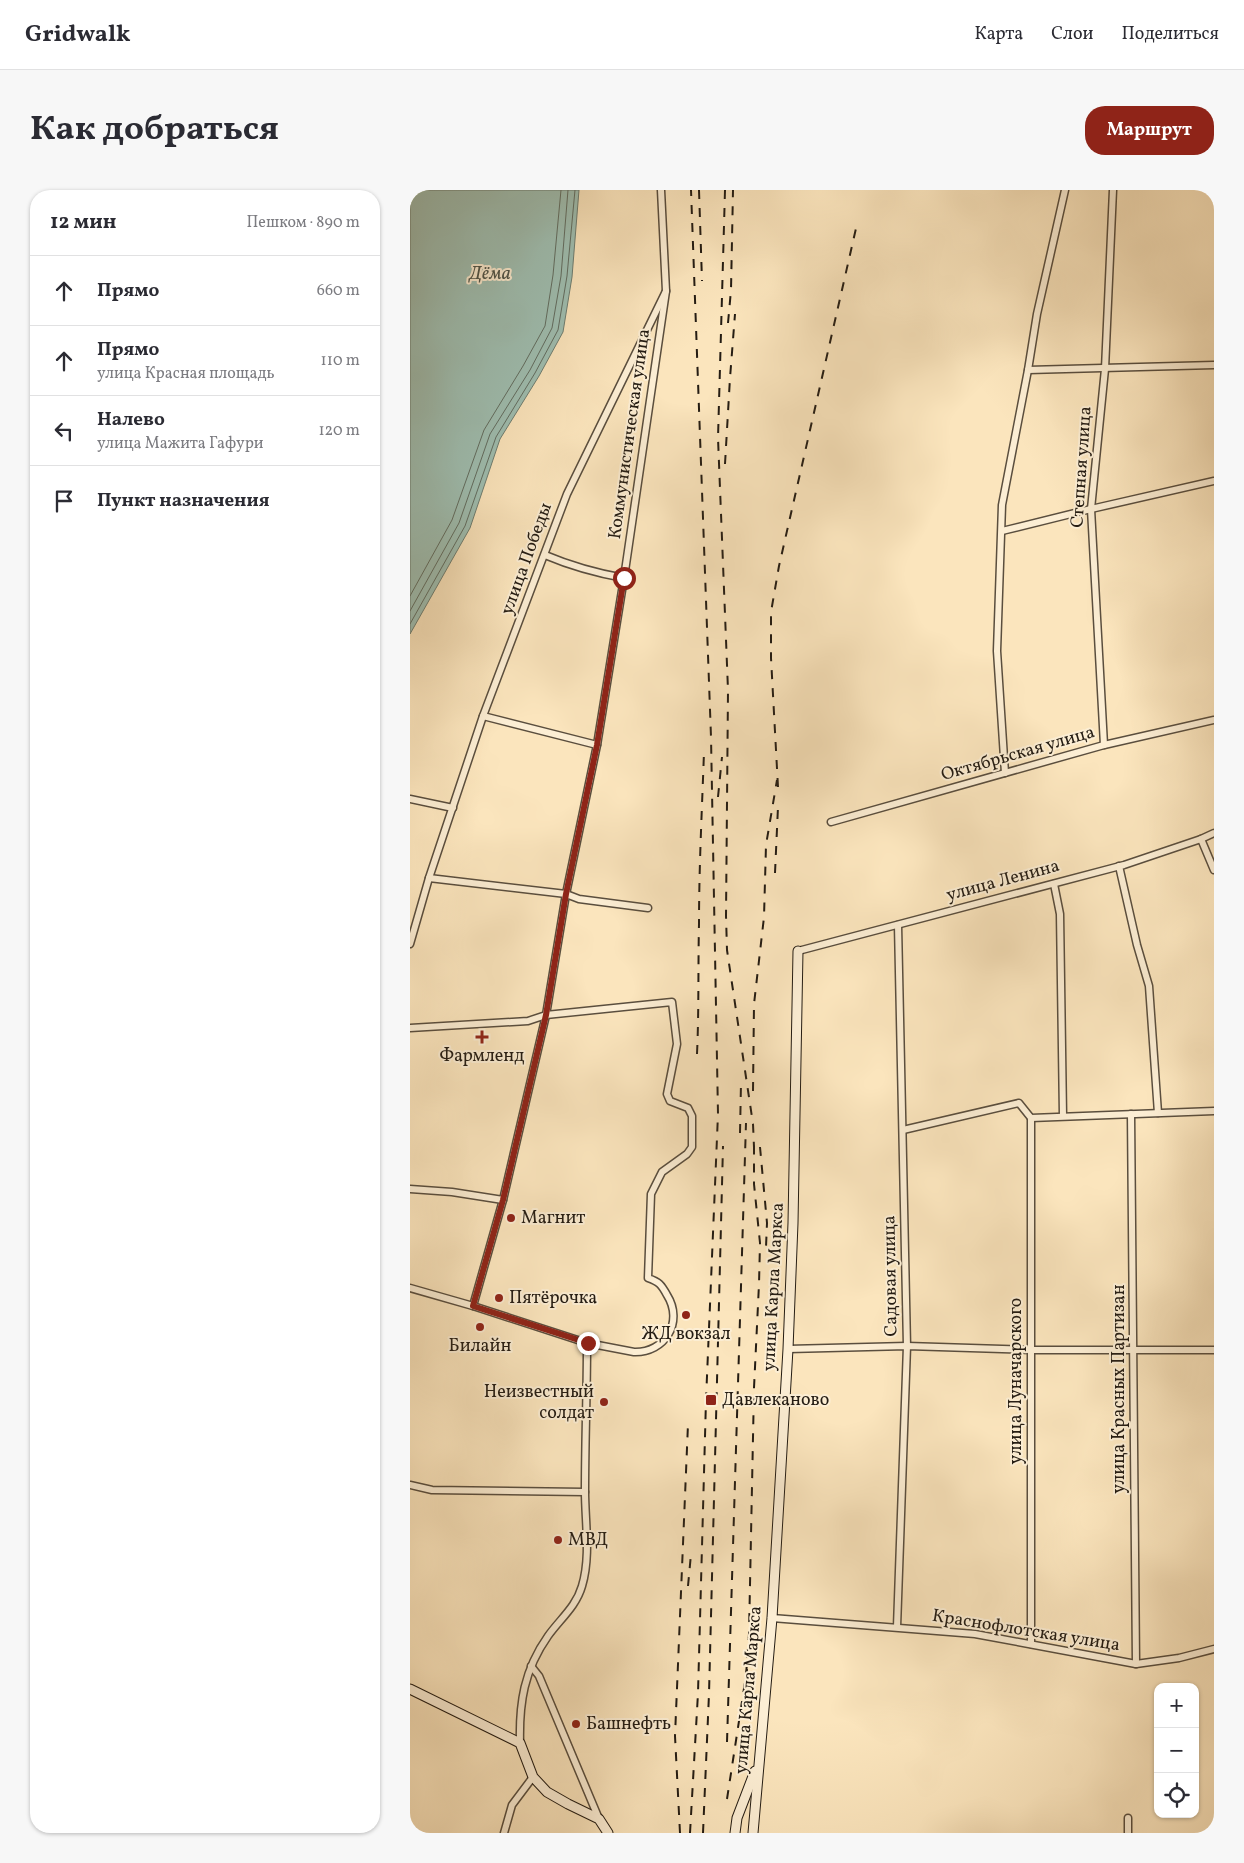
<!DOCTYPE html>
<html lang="ru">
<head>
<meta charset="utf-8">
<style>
  body { margin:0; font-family:Vollkorn,serif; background:#f7f7f7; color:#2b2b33 }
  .controls { position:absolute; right:15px; bottom:15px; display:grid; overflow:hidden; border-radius:10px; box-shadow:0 1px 4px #0004 }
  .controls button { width:45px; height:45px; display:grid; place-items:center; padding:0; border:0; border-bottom:1px solid #e1e1e2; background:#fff; color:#2b2b33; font:25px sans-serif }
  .stop { position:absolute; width:15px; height:15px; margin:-11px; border:4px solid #8f2418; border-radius:50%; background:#fff }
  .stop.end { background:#8f2418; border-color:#fff; box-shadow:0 1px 5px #0008 }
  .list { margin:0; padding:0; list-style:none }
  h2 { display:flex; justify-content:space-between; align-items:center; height:65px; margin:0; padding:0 20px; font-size:21px }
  h2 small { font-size:16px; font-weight:400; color:#7c7c81 }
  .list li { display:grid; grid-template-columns:32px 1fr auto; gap:15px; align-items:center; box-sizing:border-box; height:70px; padding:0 20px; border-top:1px solid #e1e1e2 }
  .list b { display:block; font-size:19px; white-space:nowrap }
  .list p { margin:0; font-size:16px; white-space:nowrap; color:#7c7c81 }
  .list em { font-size:16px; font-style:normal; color:#7c7c81 }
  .icon { flex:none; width:28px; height:28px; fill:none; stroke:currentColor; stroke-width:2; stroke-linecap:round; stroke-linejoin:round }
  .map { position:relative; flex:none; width:804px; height:1643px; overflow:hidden; border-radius:20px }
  header { display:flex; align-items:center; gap:30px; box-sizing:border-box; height:70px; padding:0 25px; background:#fff; border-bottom:1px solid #e1e1e2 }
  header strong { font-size:24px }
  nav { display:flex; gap:28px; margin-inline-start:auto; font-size:18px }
  .intro { display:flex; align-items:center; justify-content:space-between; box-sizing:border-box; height:120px; padding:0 30px }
  h1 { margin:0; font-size:35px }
  .button { padding:12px 22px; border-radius:20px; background:#8f2418; color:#fff; font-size:18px; font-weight:700 }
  main { display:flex; gap:30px; padding:0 30px }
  aside { flex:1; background:#fff; border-radius:20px; box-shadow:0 1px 4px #0004 }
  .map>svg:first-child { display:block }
</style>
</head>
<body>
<header>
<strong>Gridwalk</strong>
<nav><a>Карта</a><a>Слои</a><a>Поделиться</a></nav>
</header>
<div class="intro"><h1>Как добраться</h1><a class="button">Маршрут</a></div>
<main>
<aside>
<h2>12 мин<small>Пешком · 890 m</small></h2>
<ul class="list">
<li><svg class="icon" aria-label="ahead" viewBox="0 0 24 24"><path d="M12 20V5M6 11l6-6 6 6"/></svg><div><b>Прямо</b></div><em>660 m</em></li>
<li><svg class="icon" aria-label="ahead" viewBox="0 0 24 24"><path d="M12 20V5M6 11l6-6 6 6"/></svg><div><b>Прямо</b><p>улица Красная площадь</p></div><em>110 m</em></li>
<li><svg class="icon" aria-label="left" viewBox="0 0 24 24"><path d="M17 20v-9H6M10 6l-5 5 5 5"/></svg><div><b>Налево</b><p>улица Мажита Гафури</p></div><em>120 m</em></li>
<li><svg class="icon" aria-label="arrive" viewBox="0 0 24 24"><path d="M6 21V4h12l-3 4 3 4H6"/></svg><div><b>Пункт назначения</b></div></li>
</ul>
</aside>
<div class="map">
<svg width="804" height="1643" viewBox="0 0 804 1643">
  <rect width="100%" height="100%" fill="#fbe5bd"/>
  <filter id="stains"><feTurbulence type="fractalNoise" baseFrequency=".004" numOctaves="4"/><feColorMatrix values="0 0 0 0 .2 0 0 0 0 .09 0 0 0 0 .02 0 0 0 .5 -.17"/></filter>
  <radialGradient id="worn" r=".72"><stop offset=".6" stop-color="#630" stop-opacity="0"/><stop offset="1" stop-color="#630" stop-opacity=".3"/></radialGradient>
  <!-- water -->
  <polygon fill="#9fbfb2" stroke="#6e7e72" points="0,0 169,0 162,87 153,142 129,186 90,249 60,338 0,444"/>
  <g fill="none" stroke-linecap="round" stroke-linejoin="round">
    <!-- shore -->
    <g stroke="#626e62" stroke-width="1">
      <polyline points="0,406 42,330 74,240 113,176 135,136 143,85 151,0"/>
      <polyline points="0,421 49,333 80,244 120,180 142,138 151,86 158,0"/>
      <polyline points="0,434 55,336 86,247 125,183 148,140 157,86 165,0"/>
    </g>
    <!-- street casing -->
    <g stroke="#5a4e3e" stroke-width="9">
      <g id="street">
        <polyline points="618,180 804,175"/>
        <polyline points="592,341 681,319 804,291"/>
        <path d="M135 365C161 376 186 383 214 388"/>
        <polyline points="73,526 187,555"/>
        <polyline points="694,555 681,319 695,179 703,0"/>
        <polyline points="595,583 587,461 592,315 618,180 627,124 655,0"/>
        <polyline points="0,609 43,618"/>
        <polyline points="421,632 694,555 804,530"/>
        <polyline points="791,649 804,680"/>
        <polyline points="709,676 727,755 739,796 748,923"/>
        <polyline points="19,688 156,704 169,709 238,718"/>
        <polyline points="644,694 650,724 653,926"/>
        <polyline points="0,754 19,688 73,526 157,304 256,101 251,0"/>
        <polyline points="388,761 714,675 791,649 804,643"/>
        <path d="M0 838 118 831 136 825 262 812 267 854 257 904 260 911 278 918 282 926V957L277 964 252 982 241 1004 238 1088C249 1092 251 1094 257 1105 274 1132 255 1163 224 1162L177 1153 63 1116 0 1098"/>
        <polyline points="721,924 726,1474"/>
        <polyline points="493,940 609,913 621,928 804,921"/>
        <polyline points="0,999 42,1002 93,1010"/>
        <polyline points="63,1116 93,1010 136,825 156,704 187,555 214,388 256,101"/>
        <polyline points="378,1159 497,1156 622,1160 804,1160"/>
        <polyline points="0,1295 22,1300 175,1302"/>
        <polyline points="362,1428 565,1444 726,1474 769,1468 804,1459"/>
        <polyline points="487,1437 497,1156 488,735"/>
        <polyline points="621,1454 621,928"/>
        <polyline points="121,1476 129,1486 189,1629"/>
        <path d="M110 1553C109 1513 114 1480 138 1446 150 1429 166 1417 172 1396 181 1366 175 1332 175 1301 175 1252 177 1203 177 1153"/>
        <polyline points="718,1628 718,1643"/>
        <polyline points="94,1643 102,1615 123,1587"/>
      </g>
    </g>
    <!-- secondary casing -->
    <g stroke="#241c13" stroke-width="11">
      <g id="secondary">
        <polyline points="0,1499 110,1553 123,1587 137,1602 158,1614 189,1629 198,1643"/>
        <polyline points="325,1643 327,1628 345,1581"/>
        <polyline points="343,1643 362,1428 378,1159 383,1033 388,761"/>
      </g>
    </g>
    <!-- street -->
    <use href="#street" stroke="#fceed4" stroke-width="6"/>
    <!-- secondary -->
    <use href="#secondary" stroke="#fceed4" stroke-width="9"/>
    <!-- rail -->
    <g stroke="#241c13" stroke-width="2" stroke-dasharray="9 9" stroke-linecap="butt">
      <polyline points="289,0 292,91"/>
      <polyline points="315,0 308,248 318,500 316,726 317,760 343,934 344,957"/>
      <polyline points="318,133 321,100 323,0"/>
      <polyline points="315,274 320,188 325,124"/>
      <polyline points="368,597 361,468 361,422 369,376 447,34"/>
      <polyline points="308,607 312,567"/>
      <polyline points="365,683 368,617"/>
      <path d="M287 864C289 821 288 778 289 734 289 677 292 619 294 562"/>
      <polyline points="343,901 344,814 354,727 356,655 367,590"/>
      <polyline points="330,943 331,893"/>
      <polyline points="350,957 357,1033 356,1057"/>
      <polyline points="278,1396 281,1364"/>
      <polyline points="336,1486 339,1444 344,1198 349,1094 350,1053 344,994 344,951"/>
      <polyline points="317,1552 336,933"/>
      <polyline points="317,1609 337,1479"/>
      <polyline points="270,1643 265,1546 278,1234"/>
      <polyline points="280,1643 288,1503 296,1210 308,924 301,547 281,0"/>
      <polyline points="293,1643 299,1504 313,956"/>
    </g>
  </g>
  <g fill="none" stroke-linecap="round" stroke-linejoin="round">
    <!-- route -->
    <polyline stroke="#8f2418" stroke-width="6" points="178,1153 63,1116 93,1010 136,825 156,704 187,555 214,388"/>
  </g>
  <!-- markers -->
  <g fill="#8f2418" stroke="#fceed4" stroke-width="2">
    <path d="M69.5 839.5h5v5h5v5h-5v5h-5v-5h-5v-5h5z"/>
    <circle cx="101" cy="1028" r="5"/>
    <circle cx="89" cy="1108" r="5"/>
    <circle cx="276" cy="1125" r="5"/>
    <circle cx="70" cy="1137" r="5"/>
    <rect x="295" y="1204" width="12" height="12" rx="2.5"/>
    <circle cx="194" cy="1212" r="5"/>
    <circle cx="148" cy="1350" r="5"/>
    <circle cx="166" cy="1534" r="5"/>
  </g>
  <g text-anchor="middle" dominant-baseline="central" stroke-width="4" stroke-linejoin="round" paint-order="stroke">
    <!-- street labels -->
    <g font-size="18" fill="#241c13" stroke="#fceed4">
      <text transform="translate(220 244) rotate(-82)">Коммунистическая улица</text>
      <text transform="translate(672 277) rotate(-86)">Степная улица</text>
      <text transform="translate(117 369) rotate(-70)">улица Победы</text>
      <text transform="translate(608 564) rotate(-16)">Октябрьская улица</text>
      <text transform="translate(593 691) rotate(-15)">улица Ленина</text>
      <text transform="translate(481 1086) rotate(-91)">Садовая улица</text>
      <text transform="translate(364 1097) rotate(-87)">улица Карла Маркса</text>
      <text transform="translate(606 1191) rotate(-90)">улица Луначарского</text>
      <text transform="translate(709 1199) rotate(-90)">улица Красных Партизан</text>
      <text transform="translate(616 1441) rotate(9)">Краснофлотская улица</text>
      <text transform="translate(339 1500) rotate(-85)">улица Карла Маркса</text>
    </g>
    <!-- poi labels -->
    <g font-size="18" fill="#241c13" stroke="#fceed4" text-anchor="start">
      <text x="72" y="866" text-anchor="middle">Фармленд</text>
      <text x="111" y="1028">Магнит</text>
      <text x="99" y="1108">Пятёрочка</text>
      <text x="276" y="1144" text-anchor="middle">ЖД вокзал</text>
      <text x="70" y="1156" text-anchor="middle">Билайн</text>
      <text x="184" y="1202" text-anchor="end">Неизвестный<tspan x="184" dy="21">солдат</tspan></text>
      <text x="312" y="1210">Давлеканово</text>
      <text x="158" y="1350">МВД</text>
      <text x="176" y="1534">Башнефть</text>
    </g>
    <!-- water labels -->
    <g font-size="19" font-style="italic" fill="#4f554b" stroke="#fceed4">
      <text x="80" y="84">Дёма</text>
    </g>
  </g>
  <rect width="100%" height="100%" filter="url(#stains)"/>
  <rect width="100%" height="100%" fill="url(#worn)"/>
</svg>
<div class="controls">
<button>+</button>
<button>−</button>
<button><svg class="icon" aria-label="locate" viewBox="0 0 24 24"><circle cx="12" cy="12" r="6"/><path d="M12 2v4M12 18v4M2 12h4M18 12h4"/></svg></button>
</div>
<div class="stop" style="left:214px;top:388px"></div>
<div class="stop end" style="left:178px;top:1153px"></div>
</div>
</main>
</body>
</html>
